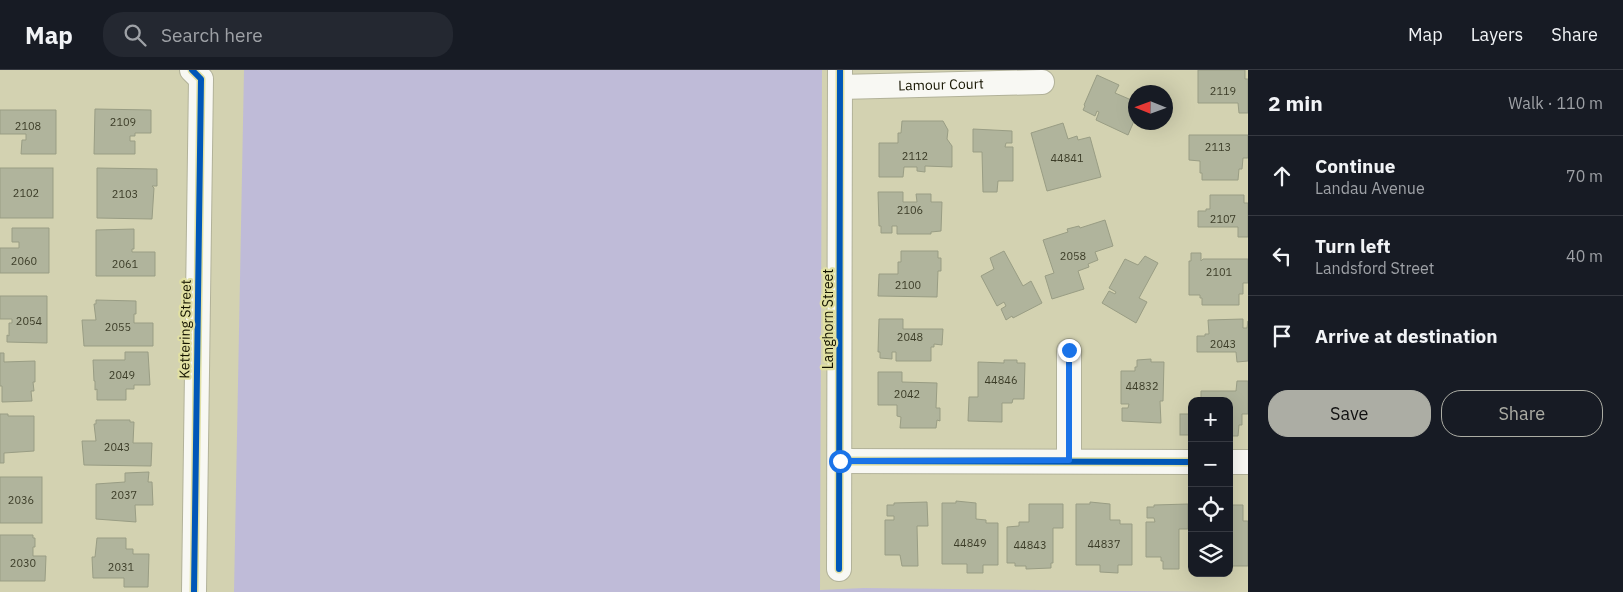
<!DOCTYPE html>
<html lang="en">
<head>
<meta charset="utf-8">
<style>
  body { margin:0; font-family:"IBM Plex Sans",sans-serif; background:#242831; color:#f1f3f6 }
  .controls { position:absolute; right:15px; bottom:15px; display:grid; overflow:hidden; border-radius:10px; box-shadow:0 5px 20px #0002 }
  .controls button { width:45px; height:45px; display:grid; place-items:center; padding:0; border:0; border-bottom:1px solid #363941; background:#171b24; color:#f1f3f6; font:25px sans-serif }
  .compass { position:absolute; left:1128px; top:15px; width:45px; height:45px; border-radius:50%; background:#171b24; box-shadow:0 5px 20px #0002; rotate:271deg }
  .stop { position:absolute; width:15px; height:15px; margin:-11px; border:4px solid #1a73e8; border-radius:50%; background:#fff }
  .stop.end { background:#1a73e8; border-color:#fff; box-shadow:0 1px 5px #0008 }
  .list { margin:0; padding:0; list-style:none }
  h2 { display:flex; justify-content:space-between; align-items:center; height:65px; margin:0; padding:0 20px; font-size:21px }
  h2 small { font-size:16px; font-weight:400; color:#9ea1a6 }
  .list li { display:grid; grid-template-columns:32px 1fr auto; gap:15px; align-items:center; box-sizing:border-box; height:80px; padding:0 20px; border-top:1px solid #363941 }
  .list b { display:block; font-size:19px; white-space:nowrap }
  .list p { margin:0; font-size:16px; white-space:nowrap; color:#9ea1a6 }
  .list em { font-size:16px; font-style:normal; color:#9ea1a6 }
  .actions { display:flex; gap:10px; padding:15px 20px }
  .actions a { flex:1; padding:11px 0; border:1px solid #acada4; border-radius:20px; text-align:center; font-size:18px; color:#acada4 }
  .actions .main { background:#acada4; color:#111 }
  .icon { flex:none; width:28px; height:28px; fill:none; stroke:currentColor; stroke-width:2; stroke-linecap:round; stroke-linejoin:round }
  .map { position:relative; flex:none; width:1248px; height:522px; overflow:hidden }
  header { display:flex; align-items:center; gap:30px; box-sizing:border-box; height:70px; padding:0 25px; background:#171b24; border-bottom:1px solid #363941 }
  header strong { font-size:24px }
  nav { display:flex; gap:28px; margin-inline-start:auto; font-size:18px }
  .search { width:350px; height:45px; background:#242831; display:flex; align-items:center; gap:12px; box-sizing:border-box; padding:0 18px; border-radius:20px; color:#9ea1a6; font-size:19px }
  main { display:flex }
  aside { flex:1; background:#171b24 }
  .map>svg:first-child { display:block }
</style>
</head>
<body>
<header>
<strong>Map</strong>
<div class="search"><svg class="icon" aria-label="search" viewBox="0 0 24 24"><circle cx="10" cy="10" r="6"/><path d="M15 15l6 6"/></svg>Search here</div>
<nav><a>Map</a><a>Layers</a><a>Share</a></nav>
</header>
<main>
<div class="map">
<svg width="1248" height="522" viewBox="0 0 1248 522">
  <rect width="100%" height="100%" fill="#d3d2b1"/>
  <!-- green -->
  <polygon fill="#bfbbd8" points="244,0 822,0 820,520 864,518 1215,522 234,522"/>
  <!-- building -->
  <g fill="#b0b49c" stroke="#999d84">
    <polygon points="1198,0 1245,0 1245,9 1248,9 1248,43 1239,43 1238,33 1198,33"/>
    <polygon points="1097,5 1119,15 1115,23 1136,32 1136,52 1134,51 1128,65 1096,50 1099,42 1097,41 1095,46 1083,40 1085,36 1084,35"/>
    <polygon points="95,39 151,40 151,63 135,63 135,66 130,66 130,71 135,71 135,84 94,84"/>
    <polygon points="0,40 56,40 56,84 21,84 22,70 26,70 26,64 0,64"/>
    <polygon points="902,51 943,51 948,60 947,69 952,76 952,97 925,96 925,102 917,101 917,97 904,97 903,107 879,107 879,73 898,73 898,63 901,63"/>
    <polygon points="1063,53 1068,69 1077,66 1078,70 1090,67 1101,107 1047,121 1031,63"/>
    <polygon points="973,59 1012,61 1012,73 1006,73 1005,77 1013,77 1013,111 998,111 997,122 983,122 982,82 973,82"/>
    <polygon points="1189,65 1248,65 1248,88 1243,88 1242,99 1239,99 1238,110 1202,110 1202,103 1200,103 1200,91 1189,90"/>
    <rect x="0" y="98" width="53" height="50"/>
    <polygon points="97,98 157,99 157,116 152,116 154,118 152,149 97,148"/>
    <polygon points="878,122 903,122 903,132 917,132 916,124 931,124 931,132 942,132 941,161 931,162 931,164 897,164 897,156 892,156 892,163 881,163 881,156 879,156"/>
    <polygon points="1210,125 1244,125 1244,133 1248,133 1248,167 1238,167 1238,157 1198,157 1198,141 1206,141 1206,139 1210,139"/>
    <polygon points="1105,150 1113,176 1095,182 1098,190 1088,194 1089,197 1078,201 1084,219 1052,229 1045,206 1054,203 1043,170 1068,162 1067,159 1079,156 1080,158"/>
    <polygon points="12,158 49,158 49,203 0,203 0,178 19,178 19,172 12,172"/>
    <polygon points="134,159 134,179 132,179 132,182 155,182 155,206 96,206 96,160"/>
    <polygon points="901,181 938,181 938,188 941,188 941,201 938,201 937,227 878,226 879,204 898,204 898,192 901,192"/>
    <polygon points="1004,181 1023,216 1031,211 1042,233 1013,248 1012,246 1006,250 1001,239 1006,236 1004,232 997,236 981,206 994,199 990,188"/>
    <polygon points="1191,183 1201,183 1201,191 1203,189 1248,189 1248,213 1243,213 1243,224 1239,224 1239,235 1202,235 1202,228 1200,228 1200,225 1189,225 1189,191 1191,191"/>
    <polygon points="1145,186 1158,193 1139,228 1147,232 1136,253 1102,233 1109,221 1115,224 1116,222 1109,218 1125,189 1138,195"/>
    <polygon points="0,226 47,226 47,273 7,272 7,265 9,266 9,253 12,253 12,249 0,249"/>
    <polygon points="96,230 136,231 136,244 134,244 134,253 153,253 153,276 84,276 82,250 96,250 94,234 96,234"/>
    <polygon points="879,249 903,249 903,259 943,259 942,275 934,274 934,277 931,277 931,291 896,291 896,282 892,282 892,289 880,288 880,282 878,282"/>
    <polygon points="1243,249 1243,258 1247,258 1248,251 1248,291 1237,292 1236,282 1197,282 1197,266 1205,266 1205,264 1209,264 1208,250"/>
    <polygon points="125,282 148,282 150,315 134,315 134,319 126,319 126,330 97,330 97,319 95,320 95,311 94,311 93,290 125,290"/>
    <polygon points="0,283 4,283 4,292 35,291 35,312 33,312 34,321 31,321 32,331 2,332 2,316 0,316"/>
    <polygon points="1151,289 1151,292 1164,292 1163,331 1160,331 1161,353 1122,351 1122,338 1128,338 1129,334 1121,334 1121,301 1135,301 1135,297 1137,297 1137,290"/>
    <polygon points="1004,290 1017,290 1017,293 1025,293 1024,329 1013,329 1012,333 1002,333 1002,352 968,351 969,327 978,327 978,292 1004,293"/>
    <polygon points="878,302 902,302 902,312 937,313 936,338 940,338 940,351 937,350 936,358 900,358 901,347 897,346 897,335 878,335"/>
    <polygon points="1237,311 1248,311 1248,344 1242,344 1242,355 1239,355 1238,366 1229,366 1229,331 1201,331 1201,321 1236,321"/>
    <polygon points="0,344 8,344 8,346 34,346 34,381 4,383 4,393 0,393"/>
    <rect x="1180" y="344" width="12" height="21"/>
    <polygon points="96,350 130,350 130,352 134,352 133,373 152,373 151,396 84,395 82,371 96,371 94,354 96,354"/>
    <polygon points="149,402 148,412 152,412 153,435 135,435 136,452 96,449 96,414 125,412 125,403"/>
    <rect x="0" y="407" width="42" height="46"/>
    <polygon points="956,431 976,433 976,449 986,450 986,453 998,453 998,495 983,495 983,503 967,503 967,494 942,494 942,433 956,433"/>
    <polygon points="927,432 928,456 917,456 918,496 902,496 900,485 885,485 885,450 894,450 894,446 887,446 887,435 894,435 894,433"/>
    <polygon points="1090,432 1110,434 1110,450 1120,450 1120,454 1132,454 1132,495 1118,495 1118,503 1100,502 1100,495 1076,495 1076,434 1090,434"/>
    <polygon points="1029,434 1063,434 1063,458 1053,458 1053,493 1051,493 1051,498 1026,499 1026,496 1015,496 1015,493 1007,493 1007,457 1019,456 1019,452 1029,452"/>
    <polygon points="1188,434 1188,459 1179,459 1179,499 1163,499 1163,491 1161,491 1161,487 1146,487 1146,452 1155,452 1154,448 1147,448 1147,437 1154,437 1154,435"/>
    <polygon points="1229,435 1243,435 1243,451 1248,451 1248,496 1229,496"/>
    <polygon points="0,465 33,465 33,468 35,468 35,477 33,477 33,486 46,486 45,511 0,511"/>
    <polygon points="97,468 126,468 126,479 133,479 133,484 149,484 148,517 124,517 124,508 93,508 92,487 95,487"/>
  </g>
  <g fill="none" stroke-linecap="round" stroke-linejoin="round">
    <!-- minor casing -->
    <g stroke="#b2b299" stroke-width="26">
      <g id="minor">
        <polyline points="192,0 201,9 194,522"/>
        <path id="s1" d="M840 17 1042 12"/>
        <polyline points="1069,281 1069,391"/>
        <polyline points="840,391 1192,392"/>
        <polyline points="1229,392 1248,392"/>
        <polyline points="839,499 840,0"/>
      </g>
    </g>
    <!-- minor -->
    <use href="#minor" stroke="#f8f8f3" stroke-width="24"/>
    <!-- cycleway casing -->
    <g stroke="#e1e0a3" stroke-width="9">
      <g id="cycleway">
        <polyline points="192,0 201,9 194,522"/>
        <polyline points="840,391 1192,392"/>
        <polyline points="839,499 840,0"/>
      </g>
    </g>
    <!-- cycleway -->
    <use href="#cycleway" stroke="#0057b8" stroke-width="6"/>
  </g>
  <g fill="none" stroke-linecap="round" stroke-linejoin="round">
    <!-- route -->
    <polyline stroke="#1a73e8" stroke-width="6" points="840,391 1069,390 1069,280"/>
  </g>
  <g text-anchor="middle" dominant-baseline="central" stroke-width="4.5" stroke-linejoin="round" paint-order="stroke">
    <!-- number labels -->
    <g font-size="11" fill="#3c3d28">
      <text x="1223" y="21">2119</text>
      <text x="123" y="52">2109</text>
      <text x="28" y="56">2108</text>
      <text x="1218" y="77">2113</text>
      <text x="915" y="86">2112</text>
      <text x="1067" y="88">44841</text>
      <text x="26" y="123">2102</text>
      <text x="125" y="124">2103</text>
      <text x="910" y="140">2106</text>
      <text x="1223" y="149">2107</text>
      <text x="1073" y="186">2058</text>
      <text x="24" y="191">2060</text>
      <text x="125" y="194">2061</text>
      <text x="1219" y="202">2101</text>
      <text x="908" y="215">2100</text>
      <text x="29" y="251">2054</text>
      <text x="118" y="257">2055</text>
      <text x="910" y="267">2048</text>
      <text x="1223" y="274">2043</text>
      <text x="122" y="305">2049</text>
      <text x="1001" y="310">44846</text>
      <text x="1142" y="316">44832</text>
      <text x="907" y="324">2042</text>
      <text x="117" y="377">2043</text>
      <text x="124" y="425">2037</text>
      <text x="21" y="430">2036</text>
      <text x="970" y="473">44849</text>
      <text x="1104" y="474">44837</text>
      <text x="1030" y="475">44843</text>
      <text x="23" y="493">2030</text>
      <text x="121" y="497">2031</text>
    </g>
    <!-- street labels -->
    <g font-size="14" fill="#161501" stroke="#e1e0a3">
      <text stroke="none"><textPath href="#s1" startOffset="101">Lamour Court</textPath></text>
      <text transform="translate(828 249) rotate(-90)">Langhorn Street</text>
      <text transform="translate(185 259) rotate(-89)">Kettering Street</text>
    </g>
  </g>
</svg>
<div class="controls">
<button>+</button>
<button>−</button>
<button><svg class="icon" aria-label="locate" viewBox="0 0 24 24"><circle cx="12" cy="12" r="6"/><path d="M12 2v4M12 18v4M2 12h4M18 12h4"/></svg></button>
<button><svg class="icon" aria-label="layers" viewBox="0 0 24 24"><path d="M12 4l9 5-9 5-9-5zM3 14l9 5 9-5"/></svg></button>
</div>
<svg class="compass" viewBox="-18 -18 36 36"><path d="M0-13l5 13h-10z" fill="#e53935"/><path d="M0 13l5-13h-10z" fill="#9ea1a6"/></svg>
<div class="stop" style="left:840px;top:391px"></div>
<div class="stop end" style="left:1069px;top:280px"></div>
</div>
<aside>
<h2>2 min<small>Walk · 110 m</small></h2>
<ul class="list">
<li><svg class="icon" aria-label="ahead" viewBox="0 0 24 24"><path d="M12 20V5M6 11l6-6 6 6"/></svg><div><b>Continue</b><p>Landau Avenue</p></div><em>70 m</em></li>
<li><svg class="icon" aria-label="left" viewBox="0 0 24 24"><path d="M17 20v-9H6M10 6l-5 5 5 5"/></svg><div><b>Turn left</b><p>Landsford Street</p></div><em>40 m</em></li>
<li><svg class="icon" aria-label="arrive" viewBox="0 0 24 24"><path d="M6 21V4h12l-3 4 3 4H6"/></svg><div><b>Arrive at destination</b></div></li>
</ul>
<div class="actions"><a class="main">Save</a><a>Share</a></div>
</aside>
</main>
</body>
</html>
